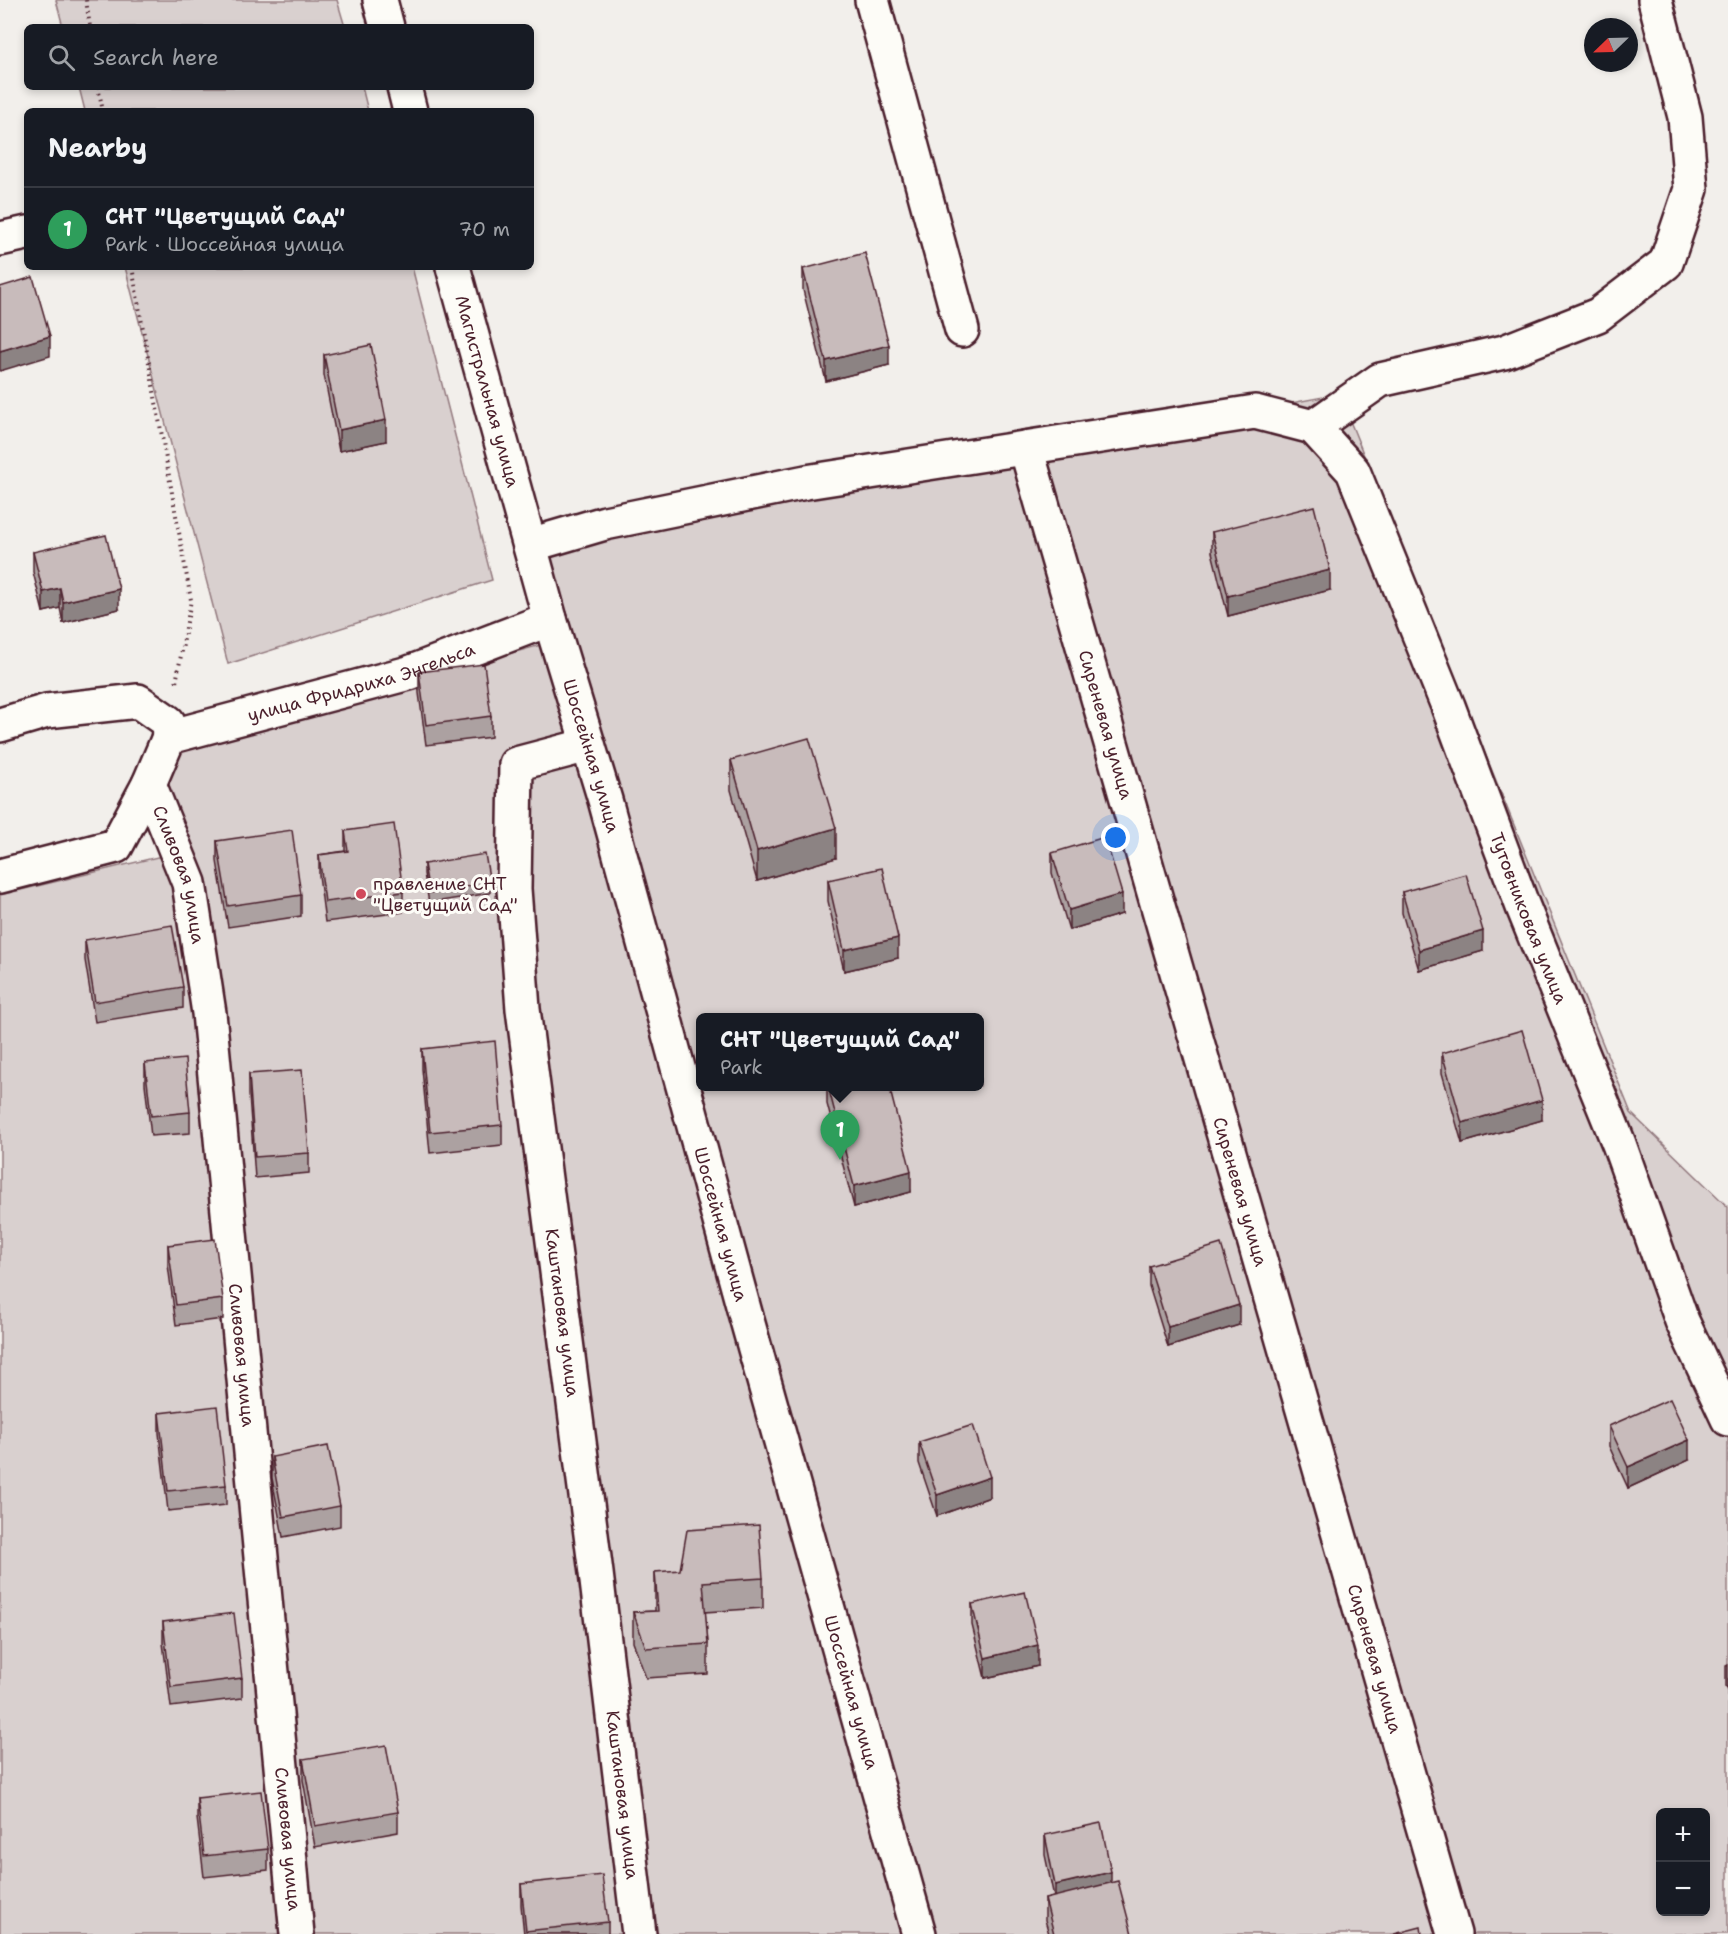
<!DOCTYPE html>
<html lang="en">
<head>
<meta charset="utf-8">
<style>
  body { margin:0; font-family:"Shantell Sans",sans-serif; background:#20242c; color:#f1f3f6 }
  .controls { position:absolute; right:18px; bottom:18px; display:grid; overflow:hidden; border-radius:9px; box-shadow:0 3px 9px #0003 }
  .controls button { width:54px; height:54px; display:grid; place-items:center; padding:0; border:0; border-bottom:2px solid #363941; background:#171b24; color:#f1f3f6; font:30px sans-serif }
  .compass { position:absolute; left:1584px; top:18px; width:54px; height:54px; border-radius:50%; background:#171b24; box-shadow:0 3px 9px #0003; rotate:247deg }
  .you { position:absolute; left:1116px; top:838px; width:21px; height:21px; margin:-15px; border:4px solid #fff; border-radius:50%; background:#1a73e8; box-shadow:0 0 0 9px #1a73e833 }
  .badge { display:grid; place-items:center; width:39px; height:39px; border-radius:50%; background:#8c9099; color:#fff; font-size:20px; font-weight:700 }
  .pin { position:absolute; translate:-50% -50px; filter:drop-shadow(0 2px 3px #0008) }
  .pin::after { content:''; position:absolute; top:32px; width:21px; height:18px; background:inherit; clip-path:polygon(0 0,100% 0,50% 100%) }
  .popup { position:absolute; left:696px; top:1013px; width:288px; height:78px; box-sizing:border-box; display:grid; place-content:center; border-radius:9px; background:#171b24; filter:drop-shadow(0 2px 4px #0005); font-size:20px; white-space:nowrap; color:#9ea1a6 }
  .popup b { font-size:22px; color:#f1f3f6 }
  .popup::after { content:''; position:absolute; left:50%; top:100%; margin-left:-12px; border:12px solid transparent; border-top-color:#171b24 }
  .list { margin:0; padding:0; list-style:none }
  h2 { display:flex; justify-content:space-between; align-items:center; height:78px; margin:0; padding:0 24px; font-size:26px }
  h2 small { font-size:20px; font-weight:400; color:#9ea1a6 }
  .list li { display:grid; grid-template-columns:39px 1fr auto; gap:18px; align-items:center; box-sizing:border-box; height:84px; padding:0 24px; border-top:2px solid #363941 }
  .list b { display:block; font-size:22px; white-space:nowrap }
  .list p { margin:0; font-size:20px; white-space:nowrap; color:#9ea1a6 }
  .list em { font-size:20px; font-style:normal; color:#9ea1a6 }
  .icon { flex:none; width:33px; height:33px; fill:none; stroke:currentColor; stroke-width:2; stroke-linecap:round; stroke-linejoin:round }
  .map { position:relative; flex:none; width:1728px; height:1934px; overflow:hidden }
  .search { position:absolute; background:#171b24; box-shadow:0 3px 9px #0003; left:24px; top:24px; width:510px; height:66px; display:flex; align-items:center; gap:15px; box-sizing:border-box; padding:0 21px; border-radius:9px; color:#9ea1a6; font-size:22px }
  .panel { position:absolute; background:#171b24; box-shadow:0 3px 9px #0003; left:24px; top:108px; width:510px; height:162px; border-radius:9px }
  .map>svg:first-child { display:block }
</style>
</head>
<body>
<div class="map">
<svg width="1728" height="1934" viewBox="0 0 1728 1934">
  <rect width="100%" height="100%" fill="#f2efeb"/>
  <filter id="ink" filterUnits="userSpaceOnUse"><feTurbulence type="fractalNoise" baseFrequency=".0167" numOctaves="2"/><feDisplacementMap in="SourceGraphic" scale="12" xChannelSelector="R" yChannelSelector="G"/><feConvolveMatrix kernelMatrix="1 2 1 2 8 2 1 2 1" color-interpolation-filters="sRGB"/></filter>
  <g filter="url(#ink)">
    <!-- green -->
    <g fill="#d9d0cf" stroke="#92787d" stroke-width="1.5" fill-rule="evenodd">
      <polygon points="56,0 337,0 345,27 63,27"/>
      <polygon points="79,87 362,87 368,111 85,111"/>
      <polygon points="125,267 412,267 492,580 228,664"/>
      <path d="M1339 394 1631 1113 1728 1207V1934H0V895L166 855 154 751 548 643 527 546ZM700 1018H980V1086H700ZM1660 1812H1706V1912H1660Z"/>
    </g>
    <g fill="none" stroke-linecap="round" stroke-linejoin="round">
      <!-- minor casing -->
      <g stroke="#4a1f2b" stroke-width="38">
        <g id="minor">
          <polyline points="380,0 387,27"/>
          <polyline points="872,0 962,330"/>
          <polyline points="404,87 410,111"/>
          <polyline points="0,239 27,233"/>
          <path id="s1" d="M453 267 550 619 605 800 745 1313 919 1934"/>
          <path id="s2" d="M1313 427 1353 471 1448 706 1523 907 1619 1144 1682 1321 1728 1419"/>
          <path id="s3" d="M1026 448 1454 1934"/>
          <polyline points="530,545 605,523 806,482 1255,412 1313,427 1380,380 1504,352 1598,315 1666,263 1691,189 1685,117 1655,0"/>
          <polyline points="0,725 47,711 138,701 168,722 169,737"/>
          <path id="s4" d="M588 745 516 764 514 889 523 1009 596 1573 639 1934"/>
          <path id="s5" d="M149 784 189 883 209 1013 297 1934"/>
          <path id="s6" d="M0 876 116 846 149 784 169 737 409 673 550 619"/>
        </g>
      </g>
      <!-- path -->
      <g stroke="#4a1f2b" stroke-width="4" stroke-dasharray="1.5 4.5" stroke-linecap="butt">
        <polyline points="86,0 90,27"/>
        <polyline points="98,87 103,111"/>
        <polyline points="132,267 191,600 176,683"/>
      </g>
      <!-- minor -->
      <use href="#minor" stroke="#fdfcf7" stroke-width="33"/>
    </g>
    <!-- wall -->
    <g fill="#aca1a1" stroke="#4a1f2b" stroke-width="1.5">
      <polygon points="803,269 889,365 826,381 803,290"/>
      <polygon points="324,355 386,441 339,451 324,375"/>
      <polygon points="1212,532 1330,590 1228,616 1212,552"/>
      <polygon points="33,552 119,609 63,623 60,608 43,612 33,572"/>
      <polygon points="419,672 491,716 491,737 426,745 419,693"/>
      <polygon points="731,760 836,858 757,881 731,790"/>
      <polygon points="345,831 403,892 403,912 325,922 319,875 319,855 345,851"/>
      <polygon points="217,841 301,895 301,916 228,927 217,861"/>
      <polygon points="1052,853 1122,914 1069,930 1052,873"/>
      <polygon points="424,864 490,883 490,893 429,903 424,874"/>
      <polygon points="828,880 898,958 844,971 828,901"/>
      <polygon points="1402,892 1483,951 1419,970 1402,913"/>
      <polygon points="85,940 183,987 183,1008 95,1022 85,960"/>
      <polygon points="422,1049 502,1125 502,1145 430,1153 422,1069"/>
      <polygon points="1442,1053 1542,1120 1462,1143 1442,1073"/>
      <polygon points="145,1063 190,1112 190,1133 151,1136 145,1084"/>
      <polygon points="249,1074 309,1153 309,1173 255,1178 249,1095"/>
      <polygon points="827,1086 889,1086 911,1192 854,1207 827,1104"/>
      <polygon points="168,1245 223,1299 223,1319 176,1325 168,1265"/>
      <polygon points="1149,1266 1239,1325 1168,1347 1149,1286"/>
      <polygon points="159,1413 226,1485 226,1505 168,1511 159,1433"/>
      <polygon points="1609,1426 1689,1460 1628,1488 1609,1446"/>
      <polygon points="919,1442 990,1497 937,1516 919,1463"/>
      <polygon points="272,1457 340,1506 340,1526 283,1537 272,1478"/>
      <polygon points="655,1572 763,1578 763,1608 705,1612 708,1644 708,1674 646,1678 633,1642 633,1612 655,1611"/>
      <polygon points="972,1604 1038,1666 985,1678 972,1625"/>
      <polygon points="163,1622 242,1678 242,1698 171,1707 163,1643"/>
      <polygon points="1728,1665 1728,1691 1726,1686 1726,1666"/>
      <polygon points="303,1759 398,1812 398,1832 315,1847 303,1780"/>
      <polygon points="197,1798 268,1849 268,1870 204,1877 197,1818"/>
      <polygon points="1045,1835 1111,1882 1132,1934 1049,1934 1045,1920 1045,1899 1054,1897 1045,1855"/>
      <polygon points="521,1884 608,1922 608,1934 524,1934 521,1905"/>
    </g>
    <!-- shaded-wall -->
    <g fill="#8c8383" stroke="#4a1f2b" stroke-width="1.5">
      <polygon points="50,336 50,356 0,371 0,351"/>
      <polygon points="889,345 889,365 826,381 826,361"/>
      <polygon points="386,420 386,441 339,451 339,430"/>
      <polygon points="1330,570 1330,590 1228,616 1228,596"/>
      <polygon points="60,588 60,608 43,612 43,592"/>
      <polygon points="119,589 119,609 63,623 63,602"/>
      <polygon points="836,828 836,858 757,881 757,851"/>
      <polygon points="1122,894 1122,914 1069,930 1069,910"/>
      <polygon points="1483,931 1483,951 1419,970 1419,950"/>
      <polygon points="898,938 898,958 844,971 844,950"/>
      <polygon points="1542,1100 1542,1120 1462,1143 1462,1123"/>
      <polygon points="911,1171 911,1192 854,1207 854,1186"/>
      <polygon points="1239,1305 1239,1325 1168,1347 1168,1327"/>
      <polygon points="1689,1440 1689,1460 1628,1488 1628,1467"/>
      <polygon points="990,1477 990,1497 937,1516 937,1495"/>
      <polygon points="1038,1645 1038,1666 985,1678 985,1658"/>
      <polygon points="1111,1872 1111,1893 1055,1905 1055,1885"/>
    </g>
    <!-- building -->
    <g fill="#c8bbbb" stroke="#4a1f2b" stroke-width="1.5">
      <polygon points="865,253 889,345 826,361 803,269"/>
      <polygon points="33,277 50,336 0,351 0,287"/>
      <polygon points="371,345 386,420 339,430 324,355"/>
      <polygon points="1314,506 1330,570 1228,596 1212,532"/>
      <polygon points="106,535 119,589 63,602 60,588 43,592 33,552"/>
      <polygon points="484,664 491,716 426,725 419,672"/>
      <polygon points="809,738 836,828 757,851 731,760"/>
      <polygon points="394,824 403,892 325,902 319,855 348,851 345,831"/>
      <polygon points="292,830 301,895 228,906 217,841"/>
      <polygon points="1105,837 1122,894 1069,910 1052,853"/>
      <polygon points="485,854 490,883 429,893 424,864"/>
      <polygon points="882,868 898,938 844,950 828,880"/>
      <polygon points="1466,874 1483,931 1419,950 1402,892"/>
      <polygon points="172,925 183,987 95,1002 85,940"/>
      <polygon points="1522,1030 1542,1100 1462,1123 1442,1053"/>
      <polygon points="495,1041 502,1125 430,1132 422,1049"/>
      <polygon points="185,1059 190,1112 151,1116 145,1063"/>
      <polygon points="302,1070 309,1153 255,1157 249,1074"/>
      <polygon points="828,1086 889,1086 911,1171 854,1186"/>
      <polygon points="215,1239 223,1299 176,1305 168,1245"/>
      <polygon points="1221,1244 1239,1305 1168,1327 1149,1266"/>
      <polygon points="1670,1399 1689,1440 1628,1467 1609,1426"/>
      <polygon points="217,1406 226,1485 168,1491 159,1413"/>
      <polygon points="973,1425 990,1477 937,1495 919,1442"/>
      <polygon points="328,1446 340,1506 283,1517 272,1457"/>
      <polygon points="759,1525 763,1578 703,1582 708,1644 646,1648 633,1612 658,1611 655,1572 680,1570 687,1530"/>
      <polygon points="1025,1592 1038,1645 985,1658 972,1604"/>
      <polygon points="234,1613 242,1678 171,1687 163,1622"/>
      <polygon points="386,1745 398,1812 315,1826 303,1759"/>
      <polygon points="261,1791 268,1849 204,1856 197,1798"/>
      <polygon points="1101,1823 1111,1872 1055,1885 1045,1835"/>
      <polygon points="602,1875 608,1922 526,1931 521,1884"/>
      <polygon points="1118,1881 1132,1934 1054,1934 1045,1899"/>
      <polygon points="1421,1927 1422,1934 1394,1934"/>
    </g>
  </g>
  <!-- markers -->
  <circle fill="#d1495b" stroke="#fdfcf7" stroke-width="2" cx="361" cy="894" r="6"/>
  <g text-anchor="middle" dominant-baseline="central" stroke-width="6" stroke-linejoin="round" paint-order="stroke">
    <!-- street labels -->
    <g font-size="18" fill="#4a1f2b" stroke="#fdfcf7">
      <text stroke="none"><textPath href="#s1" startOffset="129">Магистральная улица</textPath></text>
      <text stroke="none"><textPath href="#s6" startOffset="441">улица Фридриха Энгельса</textPath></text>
      <text stroke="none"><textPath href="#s3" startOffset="288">Сиреневая улица</textPath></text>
      <text stroke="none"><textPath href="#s1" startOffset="508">Шоссейная улица</textPath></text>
      <text stroke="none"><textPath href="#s5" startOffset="96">Сливовая улица</textPath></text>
      <text stroke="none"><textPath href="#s2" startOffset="540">Тутовниковая улица</textPath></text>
      <text stroke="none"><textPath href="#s3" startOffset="774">Сиреневая улица</textPath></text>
      <text stroke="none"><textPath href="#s1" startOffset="994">Шоссейная улица</textPath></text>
      <text stroke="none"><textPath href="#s4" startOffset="626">Каштановая улица</textPath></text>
      <text stroke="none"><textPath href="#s5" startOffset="582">Сливовая улица</textPath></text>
      <text stroke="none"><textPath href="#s3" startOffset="1260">Сиреневая улица</textPath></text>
      <text stroke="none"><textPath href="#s1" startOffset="1480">Шоссейная улица</textPath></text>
      <text stroke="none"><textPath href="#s4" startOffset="1112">Каштановая улица</textPath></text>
      <text stroke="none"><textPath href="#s5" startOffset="1068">Сливовая улица</textPath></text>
    </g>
    <!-- poi labels -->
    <g font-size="18" fill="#4a1f2b" stroke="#fdfcf7" text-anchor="start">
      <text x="373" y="884">правление СНТ<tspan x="373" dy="21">"Цветущий Сад"</tspan></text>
    </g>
  </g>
</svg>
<div class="controls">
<button>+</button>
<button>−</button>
</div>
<svg class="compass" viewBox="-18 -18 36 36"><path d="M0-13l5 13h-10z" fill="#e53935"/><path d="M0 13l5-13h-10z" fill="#9ea1a6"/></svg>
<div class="you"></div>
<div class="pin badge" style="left:840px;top:1160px;background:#2e9e5b">1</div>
<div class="popup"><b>СНТ &quot;Цветущий Сад&quot;</b>Park</div>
<div class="search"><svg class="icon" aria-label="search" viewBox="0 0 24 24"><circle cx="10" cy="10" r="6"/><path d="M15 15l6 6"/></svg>Search here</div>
<section class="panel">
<h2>Nearby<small></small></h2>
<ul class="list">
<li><span class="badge" style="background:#2e9e5b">1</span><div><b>СНТ &quot;Цветущий Сад&quot;</b><p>Park · Шоссейная улица</p></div><em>70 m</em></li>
</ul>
</section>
</div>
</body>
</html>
